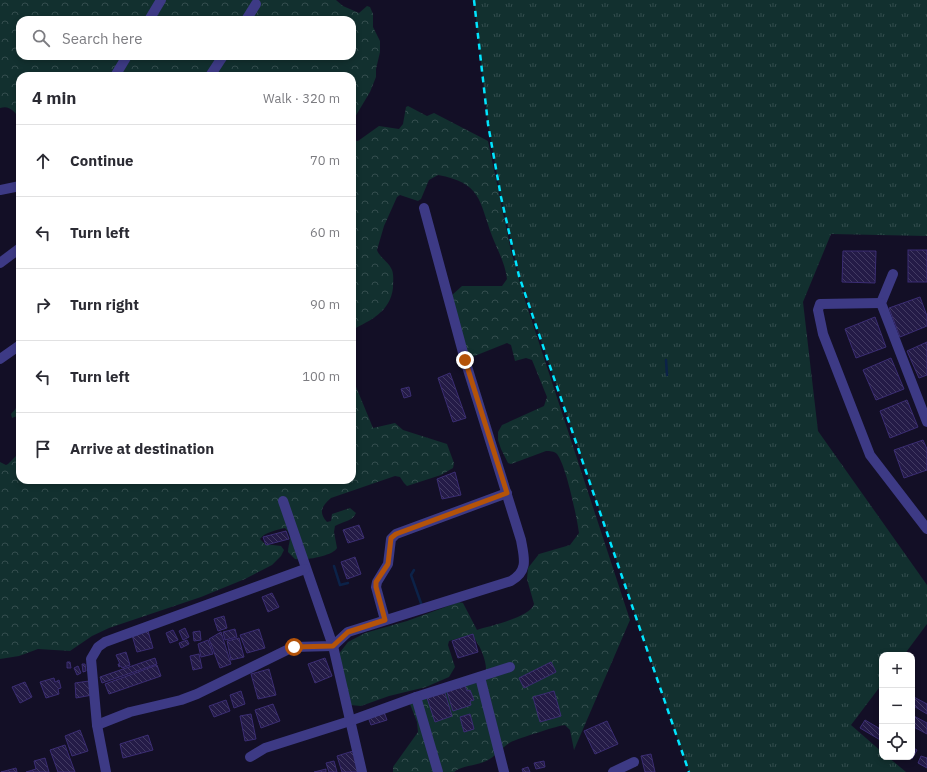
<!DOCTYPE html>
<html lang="en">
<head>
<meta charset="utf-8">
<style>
  body { margin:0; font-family:"IBM Plex Sans",sans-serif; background:#f7f7f7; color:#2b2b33 }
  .controls { position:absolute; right:12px; bottom:12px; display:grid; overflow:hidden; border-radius:8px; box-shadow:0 2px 6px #0003 }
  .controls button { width:36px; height:36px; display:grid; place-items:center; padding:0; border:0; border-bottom:1px solid #e1e1e2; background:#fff; color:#2b2b33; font:20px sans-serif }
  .stop { position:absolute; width:12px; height:12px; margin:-9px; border:3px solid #b45309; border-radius:50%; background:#fff }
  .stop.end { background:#b45309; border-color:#fff; box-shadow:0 1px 4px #0008 }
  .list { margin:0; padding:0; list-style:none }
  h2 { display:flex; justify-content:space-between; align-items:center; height:52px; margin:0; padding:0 16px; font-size:17px }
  h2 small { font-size:13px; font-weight:400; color:#7c7c81 }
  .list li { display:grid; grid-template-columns:26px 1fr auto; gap:12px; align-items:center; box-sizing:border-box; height:72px; padding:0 16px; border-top:1px solid #e1e1e2 }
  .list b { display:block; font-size:15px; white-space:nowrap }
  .list em { font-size:13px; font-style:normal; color:#7c7c81 }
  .icon { flex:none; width:22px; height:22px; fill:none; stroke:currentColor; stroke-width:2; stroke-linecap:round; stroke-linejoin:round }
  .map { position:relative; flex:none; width:927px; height:772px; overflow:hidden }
  .search { position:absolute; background:#fff; box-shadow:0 2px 6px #0003; left:16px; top:16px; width:340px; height:44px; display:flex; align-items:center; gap:10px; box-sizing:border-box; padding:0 14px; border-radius:12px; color:#7c7c81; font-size:15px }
  .panel { position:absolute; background:#fff; box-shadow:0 2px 6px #0003; left:16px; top:72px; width:340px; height:412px; border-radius:12px }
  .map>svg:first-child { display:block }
</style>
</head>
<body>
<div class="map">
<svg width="927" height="772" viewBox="0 0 927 772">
  <defs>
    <pattern id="grass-tufts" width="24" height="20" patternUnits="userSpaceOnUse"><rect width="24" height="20" fill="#12302f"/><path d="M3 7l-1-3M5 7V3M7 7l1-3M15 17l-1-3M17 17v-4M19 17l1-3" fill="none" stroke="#344d4e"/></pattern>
    <pattern id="forest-crowns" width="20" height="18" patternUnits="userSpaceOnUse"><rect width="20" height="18" fill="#12302f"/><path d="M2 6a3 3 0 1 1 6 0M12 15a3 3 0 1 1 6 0" fill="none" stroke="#344d4e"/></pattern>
    <pattern id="building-back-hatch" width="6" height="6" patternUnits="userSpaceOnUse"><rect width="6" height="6" fill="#241b47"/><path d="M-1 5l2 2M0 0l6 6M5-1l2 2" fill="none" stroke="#433b63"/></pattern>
  </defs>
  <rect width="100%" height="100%" fill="#130f26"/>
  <!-- grass -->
  <polygon fill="url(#grass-tufts)" points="474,0 927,0 927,236 831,234 803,302 818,431 927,585 927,624 904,655 882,655 882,684 851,725 882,752 882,757 888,757 906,772 689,772 519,276 501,197 488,124"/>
  <!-- forest -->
  <g fill="url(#forest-crowns)" fill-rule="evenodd">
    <path d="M0 0H336L343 6 359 13 367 6 370 7 373 14V27L380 41V52L376 69V77L370 92 352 122V76H20V118C13 111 10 105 0 108ZM20 20H352V56H20Z"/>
    <path d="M408 106 427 116 434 113 488 141 511 251 525 300 630 620 574 750 570 730 565 725C560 725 517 739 511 742 503 746 496 757 486 761 476 766 463 765 454 772H393V767L418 732 417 722 410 704 486 672C487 661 480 645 473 637L467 636 449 641 448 645 455 667 449 677 426 687 389 696 361 706 350 705 338 655 348 642 365 633 407 621 459 602 463 603 477 630C490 626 531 617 534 604L527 579 528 568 539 554 570 545 579 533C577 518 566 465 557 454 554 451 550 451 546 451L511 464 508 463 501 449 498 440V432L502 425 544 406 547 397 532 360 526 358 515 361 511 345 507 343 472 357H465L451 296 462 286H502L507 279C505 263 498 251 492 236 479 200 481 183 438 175L429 180 421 199 418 201 400 195 397 197 384 226 377 250C380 258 389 262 392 270 394 275 393 283 393 288 390 312 371 320 352 330V140L358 141 379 126 399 129 403 124 406 107Z"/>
    <path d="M352 377 373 428 395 423 403 430 447 444 454 463 453 468 441 475 407 486 404 483 400 477 395 476 331 498C322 506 318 512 327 522L331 521 332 514 350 508 356 513C352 522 343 521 335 526L334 532 337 548C333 556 304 561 295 559L288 552C288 543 294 536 285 528 277 530 265 532 260 539L265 544 281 546 284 550 281 556 272 565 245 579 201 597 109 628 92 636 70 651 38 649 19 656 0 659V462L6 465 8 464 20 452V480H352Z"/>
    <polygon points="20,404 20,415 12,418 11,414"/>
  </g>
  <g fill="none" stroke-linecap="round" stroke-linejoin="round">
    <!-- stream -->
    <g stroke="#0c2248" stroke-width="2.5">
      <polyline points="666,360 667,375"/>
      <polyline points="334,566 340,585 348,583"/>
      <polyline points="414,570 411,575 422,606"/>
    </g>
  </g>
  <!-- building -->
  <g fill="url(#building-back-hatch)" stroke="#3b2d73">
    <rect x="908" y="250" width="19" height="32"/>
    <polygon points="843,251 876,251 875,283 842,282"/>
    <polygon points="920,297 927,316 927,326 900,337 889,308"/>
    <polygon points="875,317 886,347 856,358 845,329"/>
    <polygon points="927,342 927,375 919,378 907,351"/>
    <polygon points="891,358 904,389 876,400 863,370"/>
    <polygon points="450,373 466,418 453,422 438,378"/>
    <polygon points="409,387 411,396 404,398 401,389"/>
    <polygon points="907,400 918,427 890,438 880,411"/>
    <polygon points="923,440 927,449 927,470 904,478 894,450"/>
    <polygon points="455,472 461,495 442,499 437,479"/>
    <polygon points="359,525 364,538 348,543 343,530"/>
    <polygon points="286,531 289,539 266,545 263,537"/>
    <polygon points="355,557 361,574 347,579 341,562"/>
    <polygon points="272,593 279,607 268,612 262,597"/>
    <polygon points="224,616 227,628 218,631 214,619"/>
    <polygon points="185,628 189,637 183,640 179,631"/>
    <polygon points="235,629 237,637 225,640 223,632"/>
    <polygon points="259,629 265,648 247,653 240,635"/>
    <polygon points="173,630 178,640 170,643 166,633"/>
    <polygon points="148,631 153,648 137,652 132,635"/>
    <polygon points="200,631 201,640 194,641 193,632"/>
    <polygon points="221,632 231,664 220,668 209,639"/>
    <polygon points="473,634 478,652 458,658 452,641"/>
    <polygon points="239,638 244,657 231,660 227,641"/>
    <polygon points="187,640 189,644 181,648 179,643"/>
    <polygon points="208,640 213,654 201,657 198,644"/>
    <polygon points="126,652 130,665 122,668 121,666 119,667 118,664 120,664 116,655"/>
    <polygon points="199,654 202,668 193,670 190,656"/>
    <polygon points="155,658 157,664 102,683 100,677"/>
    <polygon points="325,658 332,676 315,683 308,664"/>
    <polygon points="67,662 70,662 71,668 67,668"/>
    <polygon points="551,662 556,672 524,688 519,678"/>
    <polygon points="82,664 85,664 86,671 83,672"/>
    <polygon points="157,665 161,676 109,694 105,684"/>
    <polygon points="78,666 81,673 77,675 74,668"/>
    <polygon points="269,669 276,695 258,699 251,674"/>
    <polygon points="54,678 55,682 59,680 61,688 58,689 59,694 46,698 40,682"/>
    <polygon points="89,681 92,695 76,698 75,683"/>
    <polygon points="25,682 32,697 20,703 12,687"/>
    <polygon points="465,686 467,691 470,690 474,700 470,701 471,705 453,711 447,692"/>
    <polygon points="241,691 245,704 234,708 230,695"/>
    <polygon points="554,691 561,716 540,722 533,697"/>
    <polygon points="445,693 452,716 435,722 427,698"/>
    <polygon points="912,696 927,704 927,714 912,705"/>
    <polygon points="226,700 230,711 214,717 209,706"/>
    <polygon points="273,704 280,721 261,728 255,710"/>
    <polygon points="384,712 387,720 371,725 368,717"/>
    <polygon points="251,714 256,739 245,741 240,716"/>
    <polygon points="470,714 474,729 464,732 460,717"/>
    <polygon points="912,715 927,723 927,734 912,726"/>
    <polygon points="865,720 882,730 882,741 860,728"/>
    <polygon points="607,721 618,744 595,754 584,731"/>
    <polygon points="80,730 88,751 72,756 65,736"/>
    <polygon points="148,735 153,750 123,758 120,744"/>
    <polygon points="65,745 75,772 58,772 50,750"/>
    <polygon points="912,747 917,750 912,759 909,757 912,757"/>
    <polygon points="353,751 359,772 342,772 337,756"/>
    <polygon points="651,754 655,772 645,772 641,756"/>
    <polygon points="921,756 927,758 927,768 918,763"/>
    <polygon points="45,758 49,772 26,772 36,769 34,761"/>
    <polygon points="334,761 337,772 329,772 326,763"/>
    <polygon points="544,761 545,767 536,769 534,763"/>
    <polygon points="528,767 530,772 523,772 522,769"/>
    <polygon points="16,768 17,772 1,772"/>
    <polygon points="326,769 326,772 314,772"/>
  </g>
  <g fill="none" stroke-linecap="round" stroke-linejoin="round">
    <!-- minor -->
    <g stroke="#3d3a85" stroke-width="10">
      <polyline points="149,20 161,0"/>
      <polyline points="246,20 256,4"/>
      <polyline points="115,76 127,56"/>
      <polyline points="210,76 223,56"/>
      <polyline points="0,190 20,186"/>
      <polyline points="0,263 20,248"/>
      <polyline points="893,274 881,303 927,422"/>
      <polyline points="881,303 820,304 818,310 823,334 870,455 927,529"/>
      <polyline points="0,359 20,345"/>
      <polyline points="283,501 333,646 362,772"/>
      <polyline points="385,620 376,587 377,582 388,564 391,539 396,534 507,493"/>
      <polyline points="480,677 504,772"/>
      <polyline points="416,697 510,667"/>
      <path d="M97 725 130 712 181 700 197 694 293 647 333 646 348 632 511 581C529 571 524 557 521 540L465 360 424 208"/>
      <polyline points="250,757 265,748 350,721 416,697 438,772"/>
      <polyline points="106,772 97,725 91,659 98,647 105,642 305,569"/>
      <polyline points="613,772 634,762"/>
    </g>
    <!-- rail -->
    <polyline stroke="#00e5ff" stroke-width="2.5" stroke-dasharray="6 5" stroke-linecap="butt" points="474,0 488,124 501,197 519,276 689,772"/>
  </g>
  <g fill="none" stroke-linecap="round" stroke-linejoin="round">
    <!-- route -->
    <polyline stroke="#b45309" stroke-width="5" points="294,647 333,646 348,632 385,620 376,587 376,582 388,564 391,538 396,534 507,493 465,360"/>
  </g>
</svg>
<div class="controls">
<button>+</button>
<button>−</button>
<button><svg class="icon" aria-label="locate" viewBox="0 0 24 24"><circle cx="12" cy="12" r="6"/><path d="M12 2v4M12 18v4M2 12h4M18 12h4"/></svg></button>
</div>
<div class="stop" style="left:294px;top:647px"></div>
<div class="stop end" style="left:465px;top:360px"></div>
<div class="search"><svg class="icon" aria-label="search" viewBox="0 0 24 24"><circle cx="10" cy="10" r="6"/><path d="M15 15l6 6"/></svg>Search here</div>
<section class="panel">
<h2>4 min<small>Walk · 320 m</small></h2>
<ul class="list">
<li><svg class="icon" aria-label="ahead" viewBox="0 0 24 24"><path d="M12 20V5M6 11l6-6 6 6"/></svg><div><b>Continue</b></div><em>70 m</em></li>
<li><svg class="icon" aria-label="left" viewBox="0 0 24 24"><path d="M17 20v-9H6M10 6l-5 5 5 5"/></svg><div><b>Turn left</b></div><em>60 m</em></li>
<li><svg class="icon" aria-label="right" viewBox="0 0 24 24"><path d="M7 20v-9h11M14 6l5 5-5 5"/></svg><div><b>Turn right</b></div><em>90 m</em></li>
<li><svg class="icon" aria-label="left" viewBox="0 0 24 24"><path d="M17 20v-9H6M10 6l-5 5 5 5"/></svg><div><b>Turn left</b></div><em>100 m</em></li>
<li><svg class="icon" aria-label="arrive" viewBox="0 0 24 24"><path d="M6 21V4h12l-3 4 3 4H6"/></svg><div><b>Arrive at destination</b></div></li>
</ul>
</section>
</div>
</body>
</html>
